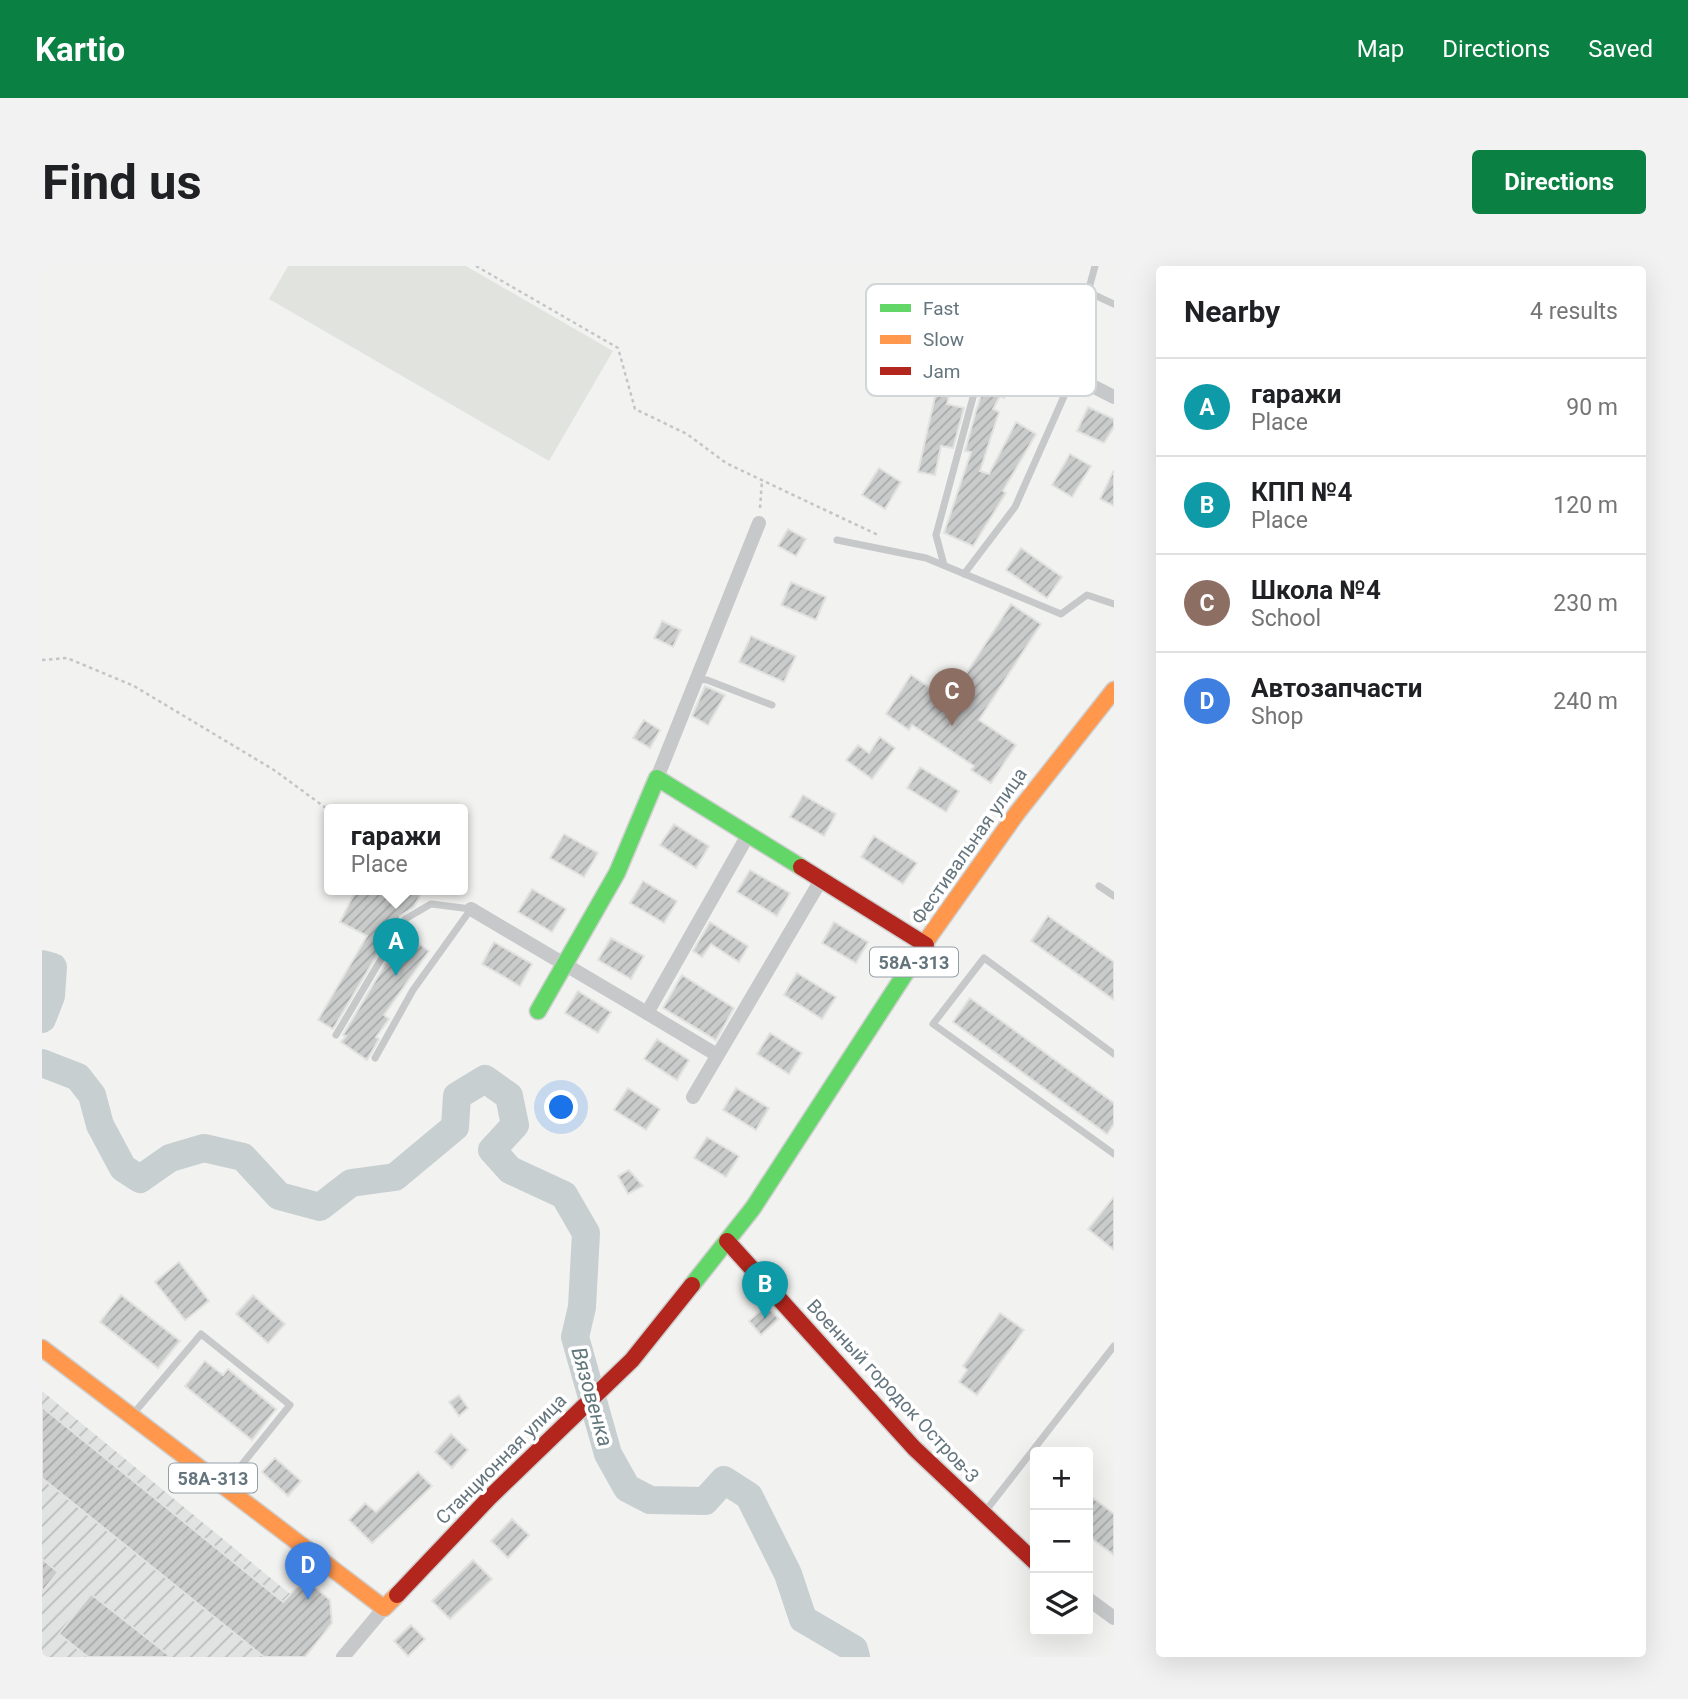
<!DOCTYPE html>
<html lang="en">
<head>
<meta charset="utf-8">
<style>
  body { margin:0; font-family:Roboto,sans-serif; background:#f2f2f2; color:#202124 }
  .controls { position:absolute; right:21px; bottom:21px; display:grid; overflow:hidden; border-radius:7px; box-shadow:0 7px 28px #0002 }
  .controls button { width:63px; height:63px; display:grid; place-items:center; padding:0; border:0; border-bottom:2px solid #e0e0e0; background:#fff; color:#202124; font:35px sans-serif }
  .you { position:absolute; left:520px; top:842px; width:24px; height:24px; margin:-18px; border:5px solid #fff; border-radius:50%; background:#1a73e8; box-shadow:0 0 0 10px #1a73e833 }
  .badge { display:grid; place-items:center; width:46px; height:46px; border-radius:50%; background:#0b8043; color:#fff; font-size:23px; font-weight:700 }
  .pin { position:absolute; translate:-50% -58px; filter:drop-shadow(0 2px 4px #0008) }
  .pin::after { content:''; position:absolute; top:37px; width:24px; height:21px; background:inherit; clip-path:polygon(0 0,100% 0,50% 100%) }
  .popup { position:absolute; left:282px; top:538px; width:144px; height:91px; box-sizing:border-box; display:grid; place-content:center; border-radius:7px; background:#fff; filter:drop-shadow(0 2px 5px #0005); font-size:23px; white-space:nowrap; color:#757577 }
  .popup b { font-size:26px; color:#202124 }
  .popup::after { content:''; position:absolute; left:50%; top:100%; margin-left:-14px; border:14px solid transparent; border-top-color:#fff }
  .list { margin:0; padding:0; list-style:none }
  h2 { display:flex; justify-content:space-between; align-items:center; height:91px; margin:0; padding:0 28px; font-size:30px }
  h2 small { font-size:23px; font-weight:400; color:#757577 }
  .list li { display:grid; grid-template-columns:46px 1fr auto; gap:21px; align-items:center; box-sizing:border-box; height:98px; padding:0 28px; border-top:2px solid #e0e0e0 }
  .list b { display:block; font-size:26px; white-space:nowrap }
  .list p { margin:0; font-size:23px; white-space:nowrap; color:#757577 }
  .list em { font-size:23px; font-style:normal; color:#757577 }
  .icon { flex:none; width:38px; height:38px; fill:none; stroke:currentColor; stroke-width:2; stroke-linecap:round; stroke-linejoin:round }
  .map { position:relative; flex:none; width:1072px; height:1391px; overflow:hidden; border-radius:7px }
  header { display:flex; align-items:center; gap:42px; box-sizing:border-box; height:98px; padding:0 35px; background:#0b8043; color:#fff }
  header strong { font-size:33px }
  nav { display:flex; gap:38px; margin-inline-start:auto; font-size:24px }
  .intro { display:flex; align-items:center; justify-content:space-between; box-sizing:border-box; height:168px; padding:0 42px }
  h1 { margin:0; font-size:49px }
  .button { padding:18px 32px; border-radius:7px; background:#0b8043; color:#fff; font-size:24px; font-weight:700 }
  main { display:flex; gap:42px; padding:0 42px }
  aside { flex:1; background:#fff; border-radius:7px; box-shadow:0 7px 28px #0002 }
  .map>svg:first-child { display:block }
</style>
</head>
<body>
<header>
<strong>Kartio</strong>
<nav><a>Map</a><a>Directions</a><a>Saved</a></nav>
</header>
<div class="intro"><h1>Find us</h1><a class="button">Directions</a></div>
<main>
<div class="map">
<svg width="1072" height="1391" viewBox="0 0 1072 1391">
  <defs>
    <pattern id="industrial-furrows" width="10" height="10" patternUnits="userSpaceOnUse" patternTransform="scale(1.75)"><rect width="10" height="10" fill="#e1e2e2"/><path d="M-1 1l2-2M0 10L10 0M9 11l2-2" fill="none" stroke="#babcbc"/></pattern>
    <pattern id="building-hatch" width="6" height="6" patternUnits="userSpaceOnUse" patternTransform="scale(1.75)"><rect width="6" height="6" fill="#cacbcb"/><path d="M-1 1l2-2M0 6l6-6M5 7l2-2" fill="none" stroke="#a8a9aa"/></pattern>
  </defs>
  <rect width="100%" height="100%" fill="#f2f2f1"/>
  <!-- industrial -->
  <polygon fill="url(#industrial-furrows)" points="0,1125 247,1327 263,1343 224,1391 0,1391"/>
  <!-- pitch -->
  <polygon fill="#e1e4de" points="246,0 424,0 571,85 507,195 227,33"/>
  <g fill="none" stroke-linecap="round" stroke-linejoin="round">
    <!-- river -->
    <g stroke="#c7cfd1" stroke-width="28">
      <polyline points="0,698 11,701 9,730 0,753"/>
      <polyline points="0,797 36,811 50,829 58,859 81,902 98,913 128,892 162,882 201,891 237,930 278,941 309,917 353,911 413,861 415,830 443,813 467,830 473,859 450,884 468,904 522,929 544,967 540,1041 533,1071 566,1188 585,1222 608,1234 663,1235 682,1214 707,1230 746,1308 761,1353 812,1383 814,1391"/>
    </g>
  </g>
  <!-- building -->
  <g fill="url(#building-hatch)" stroke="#e2e2e1" stroke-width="2">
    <polygon points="959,90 975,95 962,132 958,130 951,143 957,146 938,205 947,208 974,156 994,168 961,225 964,227 931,280 902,267 929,186 923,185 934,145 946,108 953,110"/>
    <polygon points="897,113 910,116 905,138 922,142 911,182 899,180 893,209 876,206"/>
    <polygon points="1046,141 1072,153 1072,161 1062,177 1035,165"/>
    <polygon points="1028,188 1049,200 1030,231 1010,219"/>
    <polygon points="837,202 859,216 843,243 820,229"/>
    <polygon points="1072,204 1072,240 1058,233"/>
    <polygon points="746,263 764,273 754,290 736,280"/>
    <polygon points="979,282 1020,311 1005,332 964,304"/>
    <polygon points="749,316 784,331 774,354 739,339"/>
    <polygon points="969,338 999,358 937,454 974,479 949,517 929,504 932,500 870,459 867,464 844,448 869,409 907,434"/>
    <polygon points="620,355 639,364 631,381 612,372"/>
    <polygon points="709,370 754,390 742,416 697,396"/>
    <polygon points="663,420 683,429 666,459 650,450"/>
    <polygon points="602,454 618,464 608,482 591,472"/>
    <polygon points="838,471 853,482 830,513 804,494 816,479 827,487"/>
    <polygon points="878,501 917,525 904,546 865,522"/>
    <polygon points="761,529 794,548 782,570 748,551"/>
    <polygon points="632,558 667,580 654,602 618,579"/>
    <polygon points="522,568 556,587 542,611 508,592"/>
    <polygon points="832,570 875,597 861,618 819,591"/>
    <polygon points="708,604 748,627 735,650 695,626"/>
    <polygon points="601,615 635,635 622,657 588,637"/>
    <polygon points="490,623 524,643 510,666 476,646"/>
    <polygon points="314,624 381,624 372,641 358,650 291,763 276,754 325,670 298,656"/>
    <polygon points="1006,650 1072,696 1072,734 989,675"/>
    <polygon points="668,656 706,680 697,696 669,678 660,691 651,685"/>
    <polygon points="792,656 826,676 814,697 780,677"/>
    <polygon points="362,667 387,685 342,749 347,753 334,771 337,773 325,794 299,776 304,770 301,769"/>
    <polygon points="569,672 602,690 589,713 556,694"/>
    <polygon points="452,676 490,698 478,720 440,698"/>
    <polygon points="755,707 794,731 780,753 742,729"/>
    <polygon points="640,709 692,742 674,774 621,742"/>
    <polygon points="536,725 569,746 556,767 523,747"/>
    <polygon points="928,732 1072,837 1072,858 1065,868 911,756"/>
    <polygon points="728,767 760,787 747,808 715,788"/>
    <polygon points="615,773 647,794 635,814 602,793"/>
    <polygon points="586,822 618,843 604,864 572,844"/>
    <polygon points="694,822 727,842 714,864 681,844"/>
    <polygon points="665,871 697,890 684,911 652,892"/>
    <polygon points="587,904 601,920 586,928 576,910"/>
    <polygon points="1072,931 1072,984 1046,963"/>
    <polygon points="137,996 167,1035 143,1054 113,1016"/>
    <polygon points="79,1029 138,1075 116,1102 58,1056"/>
    <polygon points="211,1029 243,1058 226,1077 194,1048"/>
    <polygon points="725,1040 737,1053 719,1069 707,1055"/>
    <polygon points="958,1047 982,1064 935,1129 917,1116 925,1104 921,1100"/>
    <polygon points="163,1095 181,1109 186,1103 234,1143 210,1174 143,1120"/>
    <polygon points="417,1129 426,1142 417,1150 407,1136"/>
    <polygon points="0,1141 241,1336 263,1313 288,1334 290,1357 263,1391 222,1391 0,1212"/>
    <polygon points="409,1168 426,1184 410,1202 393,1186"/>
    <polygon points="233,1192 259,1215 246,1230 220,1206"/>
    <polygon points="376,1206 390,1220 330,1277 307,1254 323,1237 334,1246"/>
    <polygon points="1046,1228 1072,1248 1072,1289 1046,1270"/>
    <polygon points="470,1253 487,1269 466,1292 449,1275"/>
    <polygon points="0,1293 16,1306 0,1326"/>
    <polygon points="431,1294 450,1313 408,1353 390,1335"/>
    <polygon points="49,1328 129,1391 46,1391 17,1368"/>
    <polygon points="369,1359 383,1373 366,1390 352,1375"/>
  </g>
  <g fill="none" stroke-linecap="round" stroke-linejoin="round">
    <!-- fast casing -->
    <g stroke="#cecfcf" stroke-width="19">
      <g id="fast">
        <polyline points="496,745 575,607 615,512 759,601"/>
        <polyline points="650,1019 711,942 887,671"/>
      </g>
    </g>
    <!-- slow casing -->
    <g stroke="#cecfcf" stroke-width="19">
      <g id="slow">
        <polyline points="887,671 975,547 1072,424"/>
        <polyline points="0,1082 342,1342 355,1329"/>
      </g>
    </g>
    <!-- jam casing -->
    <g stroke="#cecfcf" stroke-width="19">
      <g id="jam">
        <polyline points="759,601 884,679"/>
        <polyline points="685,975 872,1182 993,1296"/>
        <polyline points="355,1329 447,1232 590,1094 650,1019"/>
      </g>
    </g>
    <!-- path -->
    <g stroke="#c4c5c6" stroke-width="2.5" stroke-dasharray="3.5 3.5" stroke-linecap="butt">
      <polyline points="434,0 576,82 593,143 645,168 684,197 838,270"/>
      <polyline points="718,242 720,214"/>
      <polyline points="0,394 25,392 92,420 232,504 288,545"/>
    </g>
    <!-- lane -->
    <g stroke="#c7c8c9" stroke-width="7">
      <polyline points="1046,26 1053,0"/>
      <polyline points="1014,101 1046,26 1072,38"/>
      <polyline points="795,274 884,292 1019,348 1045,329 1072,338"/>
      <polyline points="902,299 894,269 948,68"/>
      <polyline points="922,308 973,241 1031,110"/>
      <polyline points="655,413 665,414 730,439"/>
      <polyline points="1057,620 1072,630"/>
      <polyline points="294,769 363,653 389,638 429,643"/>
      <polyline points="1072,788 942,692 891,758 1072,888"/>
      <polyline points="333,792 371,724 429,643"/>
      <polyline points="92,1147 159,1068 248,1139 185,1217"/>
      <polyline points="942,1247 1072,1080"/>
    </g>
    <!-- street -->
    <g stroke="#c7c8c9" stroke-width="14">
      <polyline points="948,68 1072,131"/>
      <polyline points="615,512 717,257"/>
      <polyline points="429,643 605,747"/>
      <polyline points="675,789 605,747 706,569"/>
      <polyline points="651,831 779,614"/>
      <polyline points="1046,1333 1072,1352"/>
      <polyline points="301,1391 342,1342"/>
    </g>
    <!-- fast -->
    <use href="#fast" stroke="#63d668" stroke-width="16"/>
    <!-- slow -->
    <use href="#slow" stroke="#ff974d" stroke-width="16"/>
    <!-- jam -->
    <use href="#jam" stroke="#b3261e" stroke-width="16"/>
  </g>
  <g text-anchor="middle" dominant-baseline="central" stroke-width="7" stroke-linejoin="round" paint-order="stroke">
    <!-- shield labels -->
    <g fill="#fff" stroke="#939ea5" stroke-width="2">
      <rect x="828" y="681.5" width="88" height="29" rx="5"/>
      <rect x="127" y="1197.5" width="88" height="29" rx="5"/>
    </g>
    <g font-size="18" font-weight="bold" fill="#65757e">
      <text x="872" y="696">58А-313</text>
      <text x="171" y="1212">58А-313</text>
    </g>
    <!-- street labels -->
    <g font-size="19" fill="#65757e" stroke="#fff">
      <text transform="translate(927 580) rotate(-55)">Фестивальная улица</text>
      <text transform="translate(851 1125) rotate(47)">Военный городок Остров-3</text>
      <text transform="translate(459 1193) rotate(-45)">Станционная улица</text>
    </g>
    <!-- water labels -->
    <g font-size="21" font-style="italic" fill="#61777b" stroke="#fff">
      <text transform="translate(550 1131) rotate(74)">Вязовенка</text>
    </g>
  </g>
  <!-- legend -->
  <rect x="824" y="18" width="230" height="112" rx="10" fill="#fff" stroke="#d1d6d8" stroke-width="2"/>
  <rect x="838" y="38" width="31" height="8" fill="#63d668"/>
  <rect x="838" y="69" width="31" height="9" fill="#ff974d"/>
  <rect x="838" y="101" width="31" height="8" fill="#b3261e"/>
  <g font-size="19" fill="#65757e">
    <text x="881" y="49">Fast</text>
    <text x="881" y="80">Slow</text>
    <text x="881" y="112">Jam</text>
  </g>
</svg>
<div class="controls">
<button>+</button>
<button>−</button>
<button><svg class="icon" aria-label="layers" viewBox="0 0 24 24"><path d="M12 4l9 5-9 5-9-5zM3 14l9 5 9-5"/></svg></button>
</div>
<div class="you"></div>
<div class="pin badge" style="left:354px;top:710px;background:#0f9aa8">A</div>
<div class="popup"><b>гаражи</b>Place</div>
<div class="pin badge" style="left:723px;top:1053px;background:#0f9aa8">B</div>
<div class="pin badge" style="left:910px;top:460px;background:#8d6e63">C</div>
<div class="pin badge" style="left:266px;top:1334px;background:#3f7fe0">D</div>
</div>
<aside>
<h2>Nearby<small>4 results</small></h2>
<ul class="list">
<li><span class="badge" style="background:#0f9aa8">A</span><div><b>гаражи</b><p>Place</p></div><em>90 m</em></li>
<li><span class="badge" style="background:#0f9aa8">B</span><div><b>КПП №4</b><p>Place</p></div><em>120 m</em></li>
<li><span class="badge" style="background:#8d6e63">C</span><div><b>Школа №4</b><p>School</p></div><em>230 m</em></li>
<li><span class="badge" style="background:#3f7fe0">D</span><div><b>Автозапчасти</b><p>Shop</p></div><em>240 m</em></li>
</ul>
</aside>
</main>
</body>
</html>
